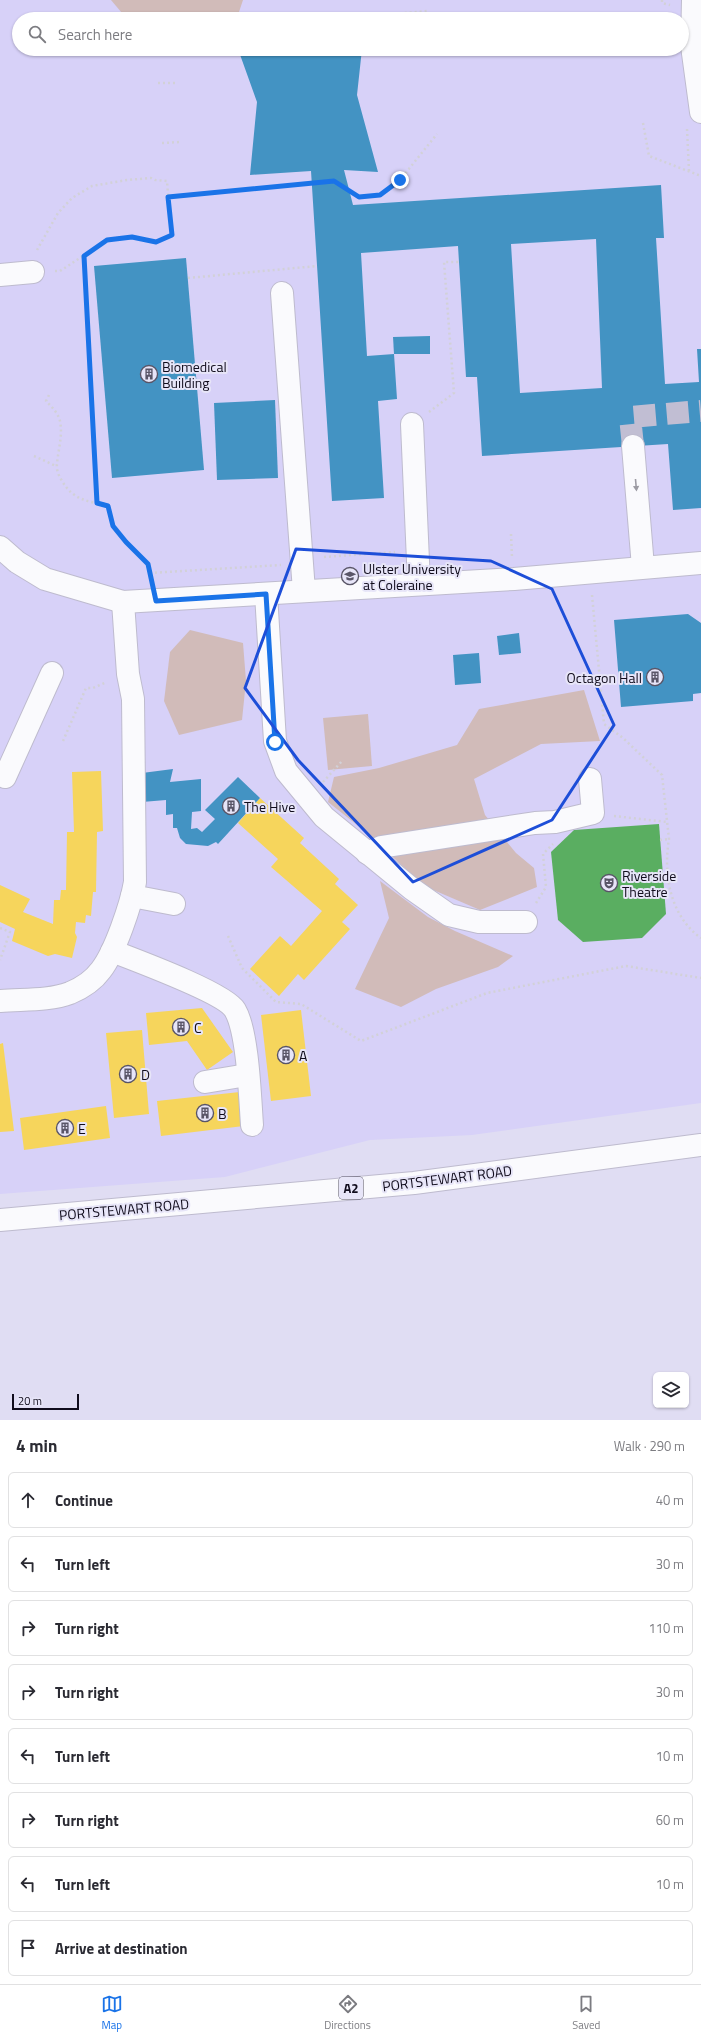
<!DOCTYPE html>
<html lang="en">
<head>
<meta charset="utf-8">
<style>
  body { margin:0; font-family:"Titillium Web",sans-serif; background:#f2f2f3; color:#2b2b33 }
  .controls { position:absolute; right:12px; bottom:12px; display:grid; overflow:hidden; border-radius:6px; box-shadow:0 1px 3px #0004 }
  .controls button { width:36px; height:36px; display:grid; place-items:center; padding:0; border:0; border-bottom:1px solid #e1e1e2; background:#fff; color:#2b2b33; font:20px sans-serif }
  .scale { position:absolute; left:12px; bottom:10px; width:67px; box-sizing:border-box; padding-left:4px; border:2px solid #100c1c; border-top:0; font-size:11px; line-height:14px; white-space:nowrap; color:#100c1c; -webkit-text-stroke:3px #e7e5f8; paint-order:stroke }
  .stop { position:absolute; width:12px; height:12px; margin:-9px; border:3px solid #1a73e8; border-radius:50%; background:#fff }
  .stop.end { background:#1a73e8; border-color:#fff; box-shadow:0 1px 4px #0008 }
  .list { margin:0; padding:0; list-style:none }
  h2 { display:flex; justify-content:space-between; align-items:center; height:52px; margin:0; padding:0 16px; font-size:17px }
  h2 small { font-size:13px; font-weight:400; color:#7c7c81 }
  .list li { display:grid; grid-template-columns:26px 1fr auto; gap:12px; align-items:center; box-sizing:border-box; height:56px; margin:0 8px 8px; padding:0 8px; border:1px solid #e1e1e2; border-radius:6px }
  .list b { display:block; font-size:15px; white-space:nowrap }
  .list em { font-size:13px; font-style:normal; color:#7c7c81 }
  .icon { flex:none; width:22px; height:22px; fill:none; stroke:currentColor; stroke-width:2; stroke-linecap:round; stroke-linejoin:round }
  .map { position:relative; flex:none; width:701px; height:1420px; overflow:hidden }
  .search { position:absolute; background:#fff; box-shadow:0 1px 3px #0004; left:12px; right:12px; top:12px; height:44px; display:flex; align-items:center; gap:10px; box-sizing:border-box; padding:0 14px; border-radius:22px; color:#7c7c81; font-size:15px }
  .sheet { height:564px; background:#fff }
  nav { display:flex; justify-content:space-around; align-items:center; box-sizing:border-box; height:56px; border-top:1px solid #e1e1e2; background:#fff; font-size:11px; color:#7c7c81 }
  nav a { display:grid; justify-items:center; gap:2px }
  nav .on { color:#1a73e8 }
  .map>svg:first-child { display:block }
</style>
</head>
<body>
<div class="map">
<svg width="701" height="1420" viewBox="0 0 701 1420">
  <rect width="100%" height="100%" fill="#e0ddf3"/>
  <!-- built -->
  <path fill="#d7d1f8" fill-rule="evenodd" d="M0 0H701V1103L472 1135 370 1140 225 1177 0 1194ZM19 19H682V49H19Z"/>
  <!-- green -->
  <g fill="#d1bbb9">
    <polygon points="111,0 243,0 239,12 233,19 127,19"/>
    <polygon points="190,630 243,643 246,681 242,720 179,735 164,701 170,652"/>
    <polygon points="584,690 600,741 541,744 474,779 485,815 516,853 534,868 537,887 480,910 424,886 366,832 328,802 334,777 379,768 457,745 479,709"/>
    <polygon points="368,714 372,766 328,770 323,718"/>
    <polygon points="380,881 428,917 455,931 513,956 498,967 436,989 401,1007 355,989 389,918"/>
  </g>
  <!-- homes -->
  <g fill="#f6d55c">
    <polygon points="101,771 103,831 97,832 96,892 93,892 91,916 86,915 85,923 76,922 75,933 77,937 72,958 55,954 48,956 12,941 15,929 0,922 0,885 30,899 23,912 53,924 54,900 60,900 61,890 66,890 67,832 74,832 72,772"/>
    <polygon points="260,798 304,838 300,843 339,879 335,884 358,905 342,922 350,929 304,980 298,974 279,996 250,969 280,936 291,946 322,911 271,867 278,859 238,823"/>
    <polygon points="202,1008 233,1052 207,1070 187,1041 149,1045 146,1013"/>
    <polygon points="301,1010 311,1096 271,1101 261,1015"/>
    <polygon points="142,1030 149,1114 114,1118 106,1033"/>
    <polygon points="3,1043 14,1131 0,1132 0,1044"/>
    <polygon points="249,1091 252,1125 161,1136 157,1101"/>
    <polygon points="106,1106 110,1138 24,1150 20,1118"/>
  </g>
  <!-- schools -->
  <g fill="#4393c3" fill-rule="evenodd">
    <path d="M238 49H362L357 95 378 172 344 170 353 205 661 185 664 238H656L665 384 699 382 697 349H701V508L673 510 668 444 482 456 477 377H466L458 246 361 253 367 356 394 354 397 399 378 401 384 498 332 501 311 171 250 175 257 102ZM596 239 602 388 520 393 511 244Z"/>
    <polygon points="186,258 204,470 112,478 94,266"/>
    <polygon points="430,336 430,354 394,354 393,337"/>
    <polygon points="275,400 278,478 217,480 214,403"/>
    <polygon points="688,614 701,623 701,693 693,694 693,701 621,707 614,620"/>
    <polygon points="519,633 521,653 499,655 497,636"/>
    <polygon points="479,653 481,683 455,685 453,655"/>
    <polygon points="173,769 170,782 201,779 201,811 192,812 191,829 197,828 202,832 215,819 205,810 238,777 260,798 218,844 216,842 208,846 186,844 180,838 177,828 173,828 173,814 166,815 166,800 142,802 142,773"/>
  </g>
  <!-- public -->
  <polygon fill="#5aae61" points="659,824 666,914 642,938 583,942 558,920 551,852 574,830"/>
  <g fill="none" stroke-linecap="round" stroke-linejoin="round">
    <!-- minor-tunnel -->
    <polyline stroke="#c1bed3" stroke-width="22" stroke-dasharray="22 11" stroke-linecap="butt" points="633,446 630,417 701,411"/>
    <!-- minor casing -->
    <g stroke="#bebbce" stroke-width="24">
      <g id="minor">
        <polyline points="693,0 692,46 701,112"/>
        <polyline points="0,275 33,272"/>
        <polyline points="282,293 304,591"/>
        <polyline points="412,424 419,584"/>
        <polyline points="633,446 643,567"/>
        <polyline points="0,547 17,562 45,579 123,602 514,579 701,563"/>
        <polyline points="266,594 275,741 286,771 324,817 412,889 449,915 479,922 526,922"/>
        <polyline points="0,774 5,777 52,673"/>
        <polyline points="367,853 381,847 535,823 555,822 593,813 590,779"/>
        <polyline points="132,896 174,904"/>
        <path d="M112 951C135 960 225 993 235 1010 248 1032 250 1098 252 1125"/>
        <path d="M0 1001C22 999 49 1001 70 993 82 988 93 981 101 970 115 952 131 905 135 882L133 699 128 674 123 602"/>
        <polyline points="205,1082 247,1075"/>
      </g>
    </g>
    <!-- major casing -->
    <g stroke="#bebbce" stroke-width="24">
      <polyline id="major" points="0,1220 414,1183 701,1145"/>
    </g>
    <!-- path -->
    <g stroke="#d2d1d7" stroke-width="2.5" stroke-dasharray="2 3" stroke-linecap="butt">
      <polyline points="662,0 662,3 670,5"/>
      <polyline points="340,19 427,11"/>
      <polyline points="158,83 178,83"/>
      <polyline points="643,123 649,156 701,176"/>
      <polyline points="687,129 689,171"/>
      <polyline points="162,143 181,142"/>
      <polyline points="169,197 334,181 359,197 379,195 400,180 437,134"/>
      <polyline points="37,250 58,213 72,198 92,186 127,180 151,178 155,180 167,181 171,235 156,242 133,237 107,240 84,256 97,503"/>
      <polyline points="55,271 60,271 83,256"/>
      <polyline points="188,278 317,266"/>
      <path d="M49 395 46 401C52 407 58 413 60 421 63 436 58 450 57 464 56 470 59 476 62 481 74 501 88 501 109 506L113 526 148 565 151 579"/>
      <polyline points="429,412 454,393 444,262 459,262"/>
      <polyline points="34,456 56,466"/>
      <polyline points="511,534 512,557"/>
      <polyline points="324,557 395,552"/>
      <polyline points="150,573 281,565"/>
      <path d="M592 595 604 724 623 738 662 775 669 839C663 874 670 916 701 938"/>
      <polyline points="63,741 86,688 93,688 107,682"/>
      <polyline points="323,782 343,760"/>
      <polyline points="614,816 667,822"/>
      <polyline points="660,840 669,839"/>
      <polyline points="536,903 546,887 543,854 553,844"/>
      <polyline points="0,928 10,932 0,960"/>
      <polyline points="228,936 242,968 276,1002 301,1004 361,1041 487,993 626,966 701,978"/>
    </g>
    <!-- minor -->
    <use href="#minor" stroke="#fafafd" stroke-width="22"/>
    <!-- major -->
    <use href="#major" stroke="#fafafd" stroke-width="22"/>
  </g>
  <!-- one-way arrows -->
  <defs><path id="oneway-solid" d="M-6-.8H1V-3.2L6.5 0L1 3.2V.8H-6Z"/></defs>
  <use fill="#9c9ba3" href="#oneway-solid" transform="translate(636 485) rotate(85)"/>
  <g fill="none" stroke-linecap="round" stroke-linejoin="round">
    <!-- route -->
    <polyline stroke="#1a73e8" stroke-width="5" points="275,742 266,594 156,601 148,564 126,542 113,526 108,506 97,503 84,256 107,240 132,237 156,242 172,235 168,197 334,181 359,197 380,195 400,180"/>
  </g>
  <!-- marked area -->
  <path fill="none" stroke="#1d4ed8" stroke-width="3" stroke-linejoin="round" d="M296 549 491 561 552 589 614 725 552 820 413 882 298 760 245 688Z"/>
  <!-- icons -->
  <defs>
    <g id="building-ring" transform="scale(0.9)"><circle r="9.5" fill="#e7e5f8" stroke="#595567" stroke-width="1.5"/><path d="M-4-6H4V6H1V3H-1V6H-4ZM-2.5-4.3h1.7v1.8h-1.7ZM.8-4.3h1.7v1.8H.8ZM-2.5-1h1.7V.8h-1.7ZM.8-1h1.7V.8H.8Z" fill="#595567"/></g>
    <g id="university-ring" transform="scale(0.9)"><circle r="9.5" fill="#e7e5f8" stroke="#595567" stroke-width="1.5"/><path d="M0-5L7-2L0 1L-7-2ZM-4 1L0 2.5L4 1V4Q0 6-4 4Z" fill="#595567"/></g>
    <g id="theatre-ring" transform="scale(0.9)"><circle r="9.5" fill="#e7e5f8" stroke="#595567" stroke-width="1.5"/><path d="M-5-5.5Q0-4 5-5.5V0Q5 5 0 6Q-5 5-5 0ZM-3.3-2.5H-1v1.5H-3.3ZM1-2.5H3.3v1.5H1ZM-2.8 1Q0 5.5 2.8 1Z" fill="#595567"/></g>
  </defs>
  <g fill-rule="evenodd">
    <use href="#building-ring" x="149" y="374"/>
    <use href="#university-ring" x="350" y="576"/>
    <use href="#building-ring" x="655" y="677"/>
    <use href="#building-ring" x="231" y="806"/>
    <use href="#theatre-ring" x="609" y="883"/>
    <use href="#building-ring" x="181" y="1027"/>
    <use href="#building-ring" x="286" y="1055"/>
    <use href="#building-ring" x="128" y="1074"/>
    <use href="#building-ring" x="205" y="1113"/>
    <use href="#building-ring" x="65" y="1128"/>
  </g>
  <g text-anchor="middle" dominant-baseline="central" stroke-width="4" stroke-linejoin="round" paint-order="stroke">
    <!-- shield labels -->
    <rect fill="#e7e5f8" stroke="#504d5e" stroke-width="1" x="339" y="1177" width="24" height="22" rx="3"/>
    <g font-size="13" font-weight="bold" fill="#100c1c">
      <text x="351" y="1188">A2</text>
    </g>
    <!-- poi labels -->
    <g font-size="14" fill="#100c1c" stroke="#e7e5f8" text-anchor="start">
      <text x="162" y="366">Biomedical<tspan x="162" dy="16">Building</tspan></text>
      <text x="363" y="568">Ulster University<tspan x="363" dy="16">at Coleraine</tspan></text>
      <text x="642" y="677" text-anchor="end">Octagon Hall</text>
      <text x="244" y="806">The Hive</text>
      <text x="622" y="875">Riverside<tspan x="622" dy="16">Theatre</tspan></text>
      <text x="194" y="1027">C</text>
      <text x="299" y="1055">A</text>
      <text x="141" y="1074">D</text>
      <text x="218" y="1113">B</text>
      <text x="78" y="1128">E</text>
    </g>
    <!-- street labels -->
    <g font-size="14" fill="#100c1c" stroke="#e7e5f8">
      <text transform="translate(447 1178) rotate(-7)">PORTSTEWART ROAD</text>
      <text transform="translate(124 1209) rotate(-5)">PORTSTEWART ROAD</text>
    </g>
  </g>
</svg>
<div class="controls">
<button><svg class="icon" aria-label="layers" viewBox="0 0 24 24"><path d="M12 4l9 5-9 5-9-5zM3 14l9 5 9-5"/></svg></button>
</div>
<div class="scale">20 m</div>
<div class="stop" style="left:275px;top:742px"></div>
<div class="stop end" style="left:400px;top:180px"></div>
<div class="search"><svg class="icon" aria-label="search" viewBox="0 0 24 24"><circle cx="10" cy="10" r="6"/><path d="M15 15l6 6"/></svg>Search here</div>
</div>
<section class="sheet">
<h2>4 min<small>Walk · 290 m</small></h2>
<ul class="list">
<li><svg class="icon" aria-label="ahead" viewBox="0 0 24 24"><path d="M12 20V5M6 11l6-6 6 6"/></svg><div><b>Continue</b></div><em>40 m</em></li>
<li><svg class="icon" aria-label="left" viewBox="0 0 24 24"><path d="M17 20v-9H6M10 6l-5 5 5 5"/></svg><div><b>Turn left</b></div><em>30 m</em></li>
<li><svg class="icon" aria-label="right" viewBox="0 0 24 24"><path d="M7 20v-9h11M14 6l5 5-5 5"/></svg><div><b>Turn right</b></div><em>110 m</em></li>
<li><svg class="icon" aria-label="right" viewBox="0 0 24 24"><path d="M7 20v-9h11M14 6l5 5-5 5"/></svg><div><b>Turn right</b></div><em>30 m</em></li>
<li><svg class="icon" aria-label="left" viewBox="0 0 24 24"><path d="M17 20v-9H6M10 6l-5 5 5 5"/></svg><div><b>Turn left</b></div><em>10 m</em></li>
<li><svg class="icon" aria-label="right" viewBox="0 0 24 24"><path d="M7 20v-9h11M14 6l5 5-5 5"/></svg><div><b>Turn right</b></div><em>60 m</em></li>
<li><svg class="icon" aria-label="left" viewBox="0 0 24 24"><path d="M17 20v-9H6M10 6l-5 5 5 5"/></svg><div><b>Turn left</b></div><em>10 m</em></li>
<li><svg class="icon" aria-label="arrive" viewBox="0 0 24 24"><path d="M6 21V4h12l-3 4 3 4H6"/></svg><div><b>Arrive at destination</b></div></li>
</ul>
</section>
<nav>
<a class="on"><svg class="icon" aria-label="map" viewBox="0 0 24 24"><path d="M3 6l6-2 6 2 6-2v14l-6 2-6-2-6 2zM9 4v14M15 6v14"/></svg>Map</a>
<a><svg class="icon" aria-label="directions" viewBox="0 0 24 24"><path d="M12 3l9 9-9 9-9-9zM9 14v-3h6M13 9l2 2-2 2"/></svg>Directions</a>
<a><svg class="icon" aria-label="saved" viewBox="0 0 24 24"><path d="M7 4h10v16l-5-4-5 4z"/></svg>Saved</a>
</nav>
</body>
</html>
